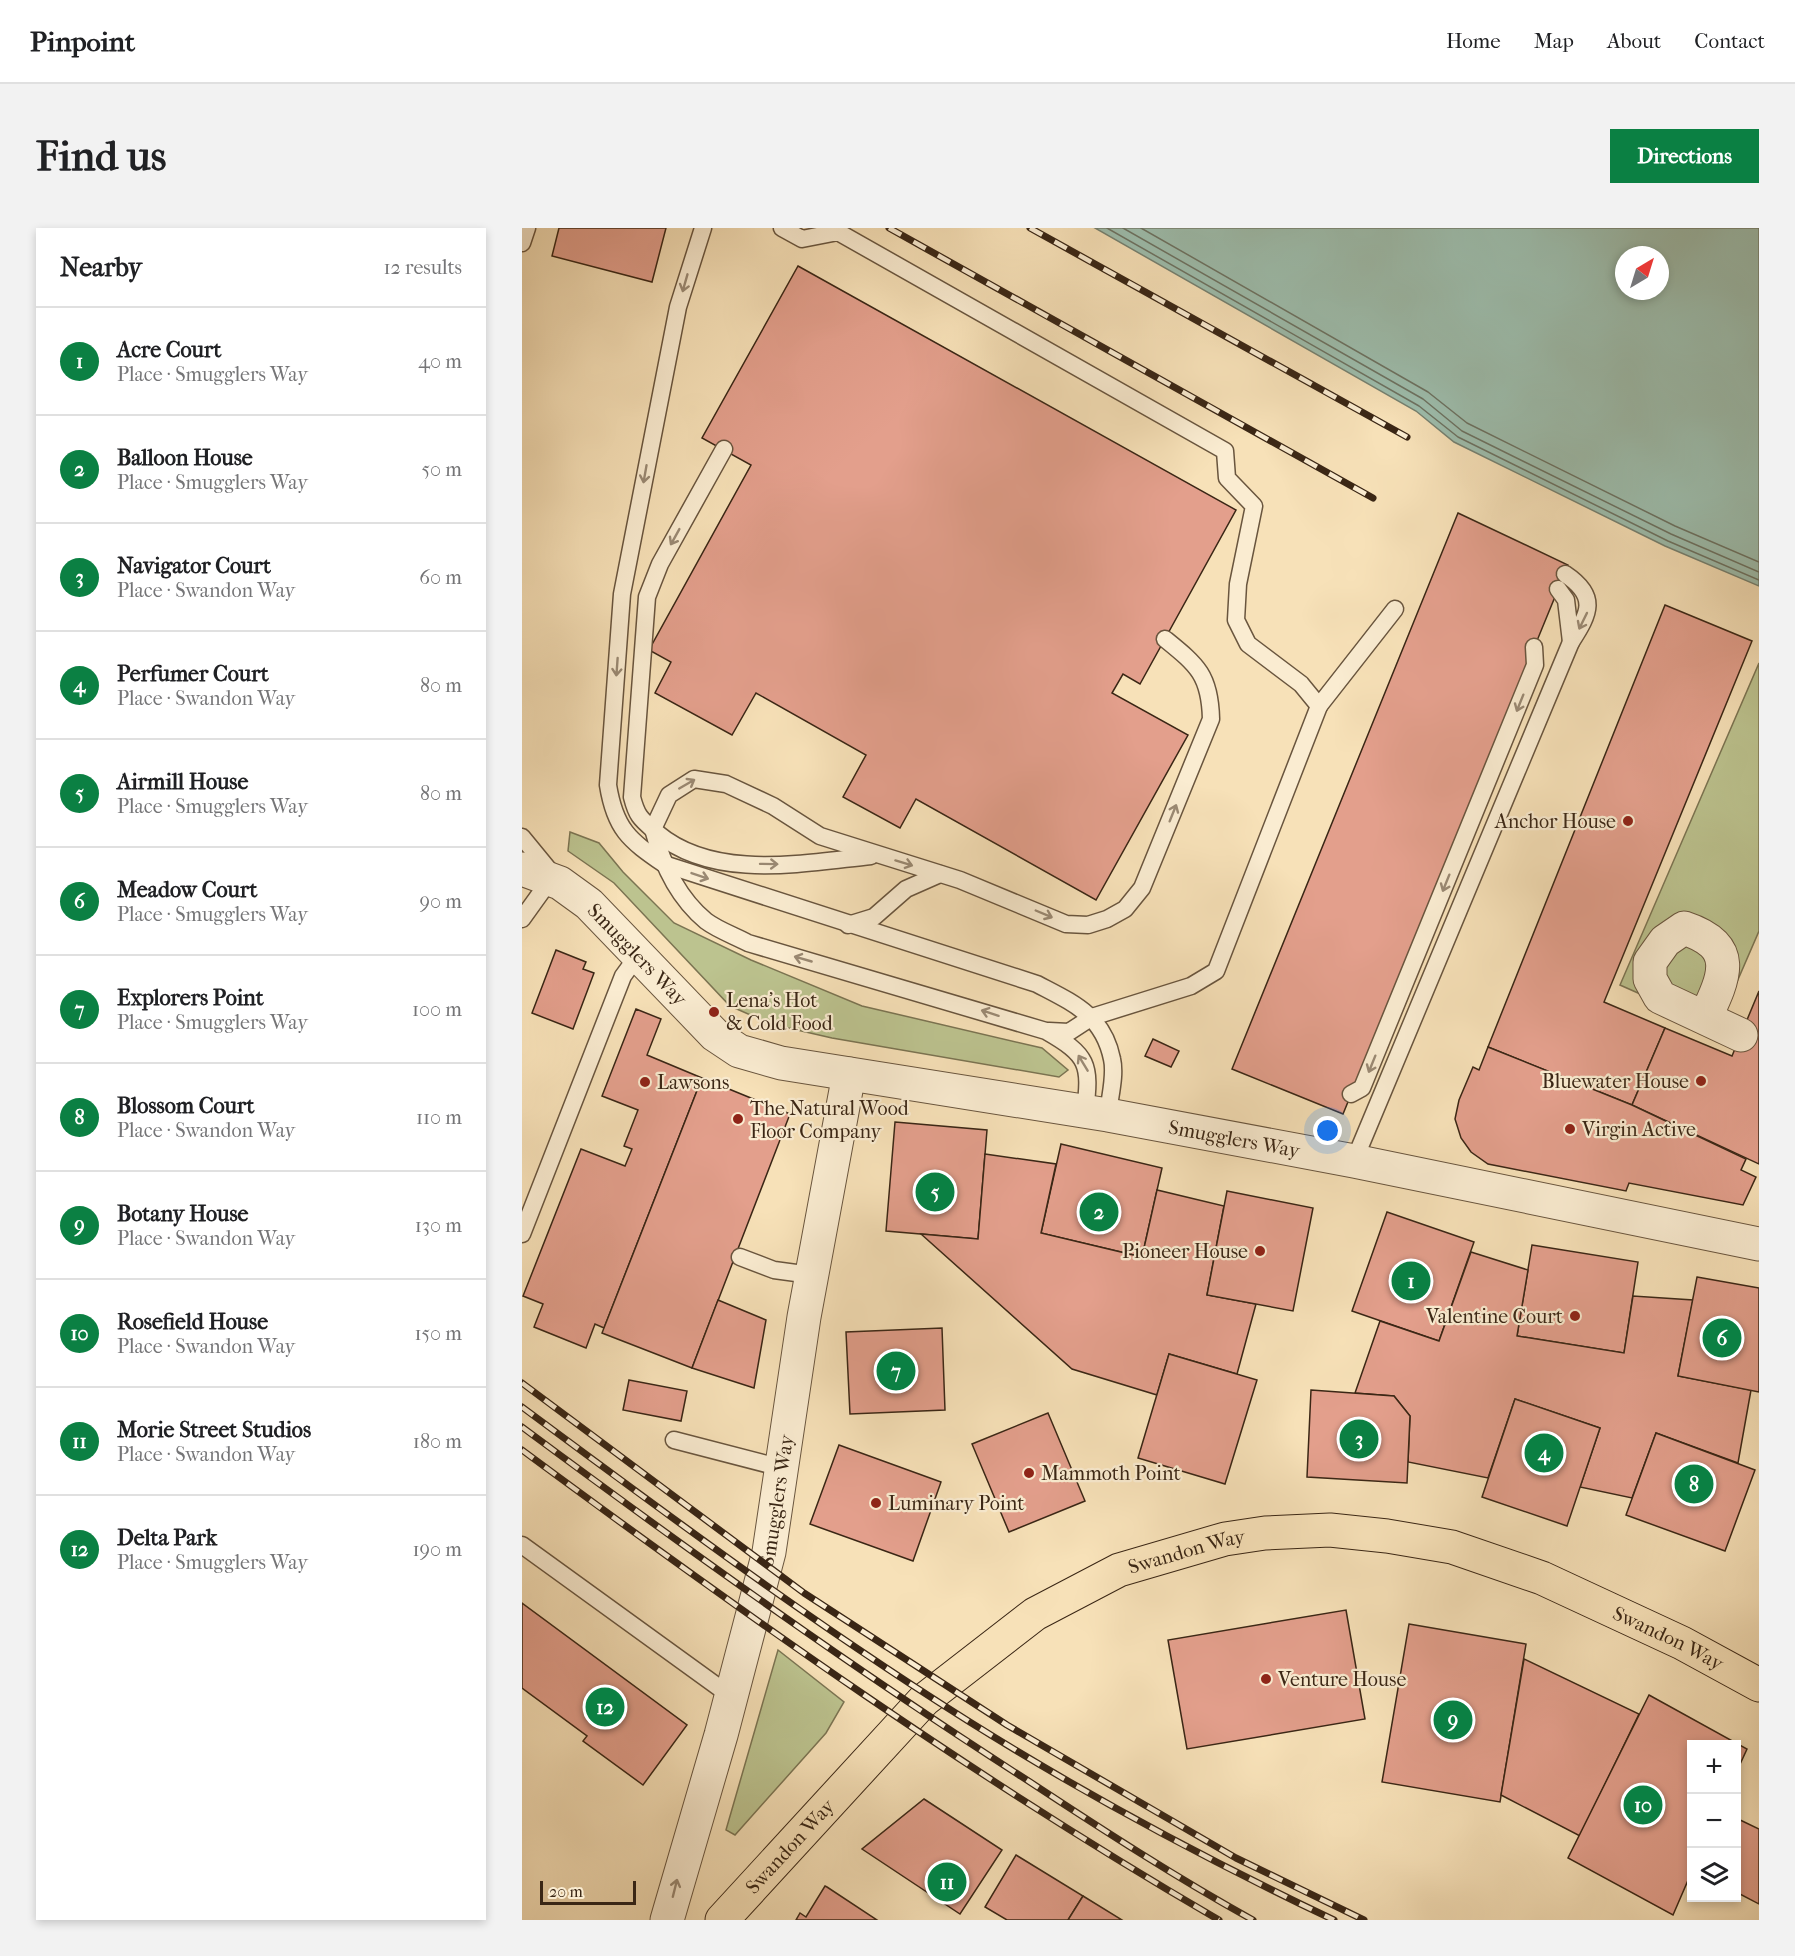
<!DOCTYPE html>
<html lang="en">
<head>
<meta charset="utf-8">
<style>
  body { margin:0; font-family:"IM FELL French Canon",serif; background:#f2f2f2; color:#202124 }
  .controls { position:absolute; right:18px; bottom:18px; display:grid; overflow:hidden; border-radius:0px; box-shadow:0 3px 9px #0003 }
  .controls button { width:54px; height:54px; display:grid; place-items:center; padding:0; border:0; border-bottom:2px solid #e0e0e0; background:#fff; color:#202124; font:30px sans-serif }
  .compass { position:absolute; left:1093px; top:18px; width:54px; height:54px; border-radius:50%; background:#fff; box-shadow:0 3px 9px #0003; rotate:38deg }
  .scale { position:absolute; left:18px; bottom:15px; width:96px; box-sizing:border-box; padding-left:6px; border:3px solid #3a2615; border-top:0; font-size:16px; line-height:21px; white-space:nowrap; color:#3a2615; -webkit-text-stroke:4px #faecd1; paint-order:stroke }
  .you { position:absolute; left:806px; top:903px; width:21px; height:21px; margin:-15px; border:4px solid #fff; border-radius:50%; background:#1a73e8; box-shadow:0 0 0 9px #1a73e833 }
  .badge { display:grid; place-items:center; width:39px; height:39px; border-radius:50%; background:#0b8043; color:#fff; font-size:20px; font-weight:700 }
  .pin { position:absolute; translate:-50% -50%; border:3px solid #fff; box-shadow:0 2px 6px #0006 }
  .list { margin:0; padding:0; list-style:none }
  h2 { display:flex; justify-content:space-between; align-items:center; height:78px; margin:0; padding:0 24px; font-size:26px }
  h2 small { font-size:20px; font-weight:400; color:#757577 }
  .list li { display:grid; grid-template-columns:39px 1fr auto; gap:18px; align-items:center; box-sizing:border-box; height:108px; padding:0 24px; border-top:2px solid #e0e0e0 }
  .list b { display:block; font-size:22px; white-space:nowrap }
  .list p { margin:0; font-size:20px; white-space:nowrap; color:#757577 }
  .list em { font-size:20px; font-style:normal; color:#757577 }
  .icon { flex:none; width:33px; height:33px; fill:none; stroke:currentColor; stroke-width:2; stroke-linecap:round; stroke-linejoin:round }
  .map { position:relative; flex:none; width:1237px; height:1692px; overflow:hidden; border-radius:0px }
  header { display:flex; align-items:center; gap:36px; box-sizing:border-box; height:84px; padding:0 30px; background:#fff; border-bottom:2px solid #e0e0e0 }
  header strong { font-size:28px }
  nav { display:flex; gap:33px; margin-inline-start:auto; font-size:21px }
  .intro { display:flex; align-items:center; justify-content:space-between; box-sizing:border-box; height:144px; padding:0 36px }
  h1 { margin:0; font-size:42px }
  .button { padding:15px 27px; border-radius:0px; background:#0b8043; color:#fff; font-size:21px; font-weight:700 }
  main { display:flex; gap:36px; padding:0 36px }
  aside { flex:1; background:#fff; border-radius:0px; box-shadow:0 3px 9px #0003 }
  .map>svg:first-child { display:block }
</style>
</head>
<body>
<header>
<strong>Pinpoint</strong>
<nav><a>Home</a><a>Map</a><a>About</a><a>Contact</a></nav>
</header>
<div class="intro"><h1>Find us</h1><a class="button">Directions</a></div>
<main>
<aside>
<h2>Nearby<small>12 results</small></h2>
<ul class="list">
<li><span class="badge">1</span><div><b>Acre Court</b><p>Place · Smugglers Way</p></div><em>40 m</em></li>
<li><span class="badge">2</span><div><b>Balloon House</b><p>Place · Smugglers Way</p></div><em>50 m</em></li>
<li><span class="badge">3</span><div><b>Navigator Court</b><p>Place · Swandon Way</p></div><em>60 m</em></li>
<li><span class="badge">4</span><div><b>Perfumer Court</b><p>Place · Swandon Way</p></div><em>80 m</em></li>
<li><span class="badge">5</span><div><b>Airmill House</b><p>Place · Smugglers Way</p></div><em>80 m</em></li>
<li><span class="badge">6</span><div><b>Meadow Court</b><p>Place · Smugglers Way</p></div><em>90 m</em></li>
<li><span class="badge">7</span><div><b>Explorers Point</b><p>Place · Smugglers Way</p></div><em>100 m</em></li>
<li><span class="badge">8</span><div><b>Blossom Court</b><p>Place · Swandon Way</p></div><em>110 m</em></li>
<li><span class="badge">9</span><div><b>Botany House</b><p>Place · Swandon Way</p></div><em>130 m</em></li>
<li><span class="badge">10</span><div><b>Rosefield House</b><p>Place · Swandon Way</p></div><em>150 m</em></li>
<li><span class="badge">11</span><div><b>Morie Street Studios</b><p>Place · Swandon Way</p></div><em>180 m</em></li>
<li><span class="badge">12</span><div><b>Delta Park</b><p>Place · Smugglers Way</p></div><em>190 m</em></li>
</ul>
</aside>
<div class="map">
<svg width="1237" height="1692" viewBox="0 0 1237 1692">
  <rect width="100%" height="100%" fill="#f7e1b8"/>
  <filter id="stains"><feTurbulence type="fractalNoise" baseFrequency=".00333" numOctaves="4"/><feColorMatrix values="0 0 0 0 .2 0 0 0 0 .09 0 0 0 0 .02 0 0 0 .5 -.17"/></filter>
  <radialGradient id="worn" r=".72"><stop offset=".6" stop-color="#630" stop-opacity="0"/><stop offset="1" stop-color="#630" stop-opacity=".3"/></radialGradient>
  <!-- green -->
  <g fill="#bcc38f" stroke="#7b7452" stroke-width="1.5">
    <polygon points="1237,435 1237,703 1195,800 1098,757"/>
    <polygon points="48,604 77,615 101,644 152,695 229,732 340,778 520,820 546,842 537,849 310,810 249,796 208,778 92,655 46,623"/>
    <polygon points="256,1422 322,1474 304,1505 213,1607 204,1602"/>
  </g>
  <!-- water -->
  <path fill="#9dbeae" stroke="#758171" stroke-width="1.5" fill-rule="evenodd" d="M573 0H1237V358L1143 318 932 214 894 183ZM1102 27H1138V63H1102Z"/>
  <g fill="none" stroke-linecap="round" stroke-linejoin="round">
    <!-- shore -->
    <g stroke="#6c7262" stroke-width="1.5">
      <polyline points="585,0 897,178 936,209 1146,313 1237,352"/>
      <polyline points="601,0 901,171 940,203 1149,306 1237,344"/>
      <polyline points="619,0 906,164 945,195 1153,298 1237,334"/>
    </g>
  </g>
  <!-- building -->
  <g fill="#e39f8c" stroke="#3a2615" stroke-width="1.5">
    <polygon points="37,0 144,0 130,54 30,28"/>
    <polygon points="276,38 714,282 618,456 601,446 590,465 666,507 574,672 394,571 378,600 321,569 344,527 234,465 210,507 133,465 149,434 127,422 229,237 180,210"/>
    <polygon points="936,285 1046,337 821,886 710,841"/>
    <polygon points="1143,377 1230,413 1082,774 1143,800 1110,877 966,819"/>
    <polygon points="34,722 64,734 61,741 72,745 51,801 10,785"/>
    <polygon points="1237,763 1237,936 1110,877 1143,800 1210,828"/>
    <polygon points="114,781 139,791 125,827 180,850 82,1100 73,1096 64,1120 12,1099 21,1076 1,1068 59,921 103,938 110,921 102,918 116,882 80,868"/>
    <polygon points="631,811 657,823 649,839 623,828"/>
    <polygon points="966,819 1110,877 1224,931 1219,942 1234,949 1221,977 1107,955 1104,963 966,936 949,924 939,910 933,891 937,872 951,839 957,842"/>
    <polygon points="180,850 268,886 170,1140 80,1105"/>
    <polygon points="373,894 465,902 456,1011 364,1003"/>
    <polygon points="539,916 640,940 620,1029 519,1005"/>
    <polygon points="463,926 534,936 519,1005 620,1029 635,962 702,978 685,1067 734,1076 715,1146 647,1126 635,1167 550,1141 399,1006 456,1011"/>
    <polygon points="705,963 791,980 771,1083 685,1067"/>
    <polygon points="865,984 952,1014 917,1113 830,1083"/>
    <polygon points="1010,1017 1116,1034 1102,1125 995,1108"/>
    <polygon points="949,1024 1006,1042 995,1108 1102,1125 1111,1068 1171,1072 1156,1148 1229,1162 1216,1235 1134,1205 1110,1270 1058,1259 1078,1200 993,1171 966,1250 886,1234 888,1188 872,1168 833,1165 858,1093 917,1113"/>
    <polygon points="1175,1049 1237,1060 1237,1164 1156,1148"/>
    <polygon points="196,1072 244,1092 232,1160 170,1140"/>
    <polygon points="420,1100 423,1182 328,1186 324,1104"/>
    <polygon points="647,1126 735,1152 703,1256 616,1230"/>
    <polygon points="107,1152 165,1163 159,1193 101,1182"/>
    <polygon points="789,1162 872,1168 888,1188 885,1255 785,1249"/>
    <polygon points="993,1171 1078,1200 1045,1298 960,1269"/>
    <polygon points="526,1185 563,1273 487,1304 450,1216"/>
    <polygon points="1134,1205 1233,1242 1203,1323 1104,1287"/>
    <polygon points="317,1217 419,1254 391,1333 288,1296"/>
    <polygon points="0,1375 165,1497 121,1557 61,1513 65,1508 0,1460"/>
    <polygon points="824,1382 843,1491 665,1521 646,1412"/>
    <polygon points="887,1396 1004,1416 978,1574 860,1554"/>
    <polygon points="1002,1431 1117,1486 1058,1608 979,1567"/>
    <polygon points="1127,1467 1225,1521 1214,1545 1214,1516 1170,1516 1170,1643 1151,1687 1046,1630"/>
    <polygon points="402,1571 480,1622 438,1686 340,1621"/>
    <polygon points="1214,1590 1237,1601 1237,1676 1214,1664"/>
    <polygon points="494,1627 561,1668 546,1692 485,1692 463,1679"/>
    <polygon points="303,1658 305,1659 355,1692 274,1692 278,1685 284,1689"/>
    <polygon points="561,1668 600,1692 546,1692"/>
  </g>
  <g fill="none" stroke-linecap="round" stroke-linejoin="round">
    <!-- lane casing -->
    <g stroke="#69553e" stroke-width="19">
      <g id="lane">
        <path d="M181 0 156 79 100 366 86 557C93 601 107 612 142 636L515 756C551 775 581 787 590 831 594 848 587 871 586 887"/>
        <polyline points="260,0 280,11 316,4 703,223 705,250 732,278 716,356 714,392 726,416 779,456 797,478 694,743 669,758 570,789 547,804 527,803"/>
        <polyline points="0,15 5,0"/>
        <path d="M202 221 138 336 125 369 110 569C115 589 119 591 135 605 192 653 281 635 349 628"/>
        <path d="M1036 361 1044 372 1049 414C1068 385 1076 368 1043 346"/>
        <polyline points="797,478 873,381"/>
        <polyline points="0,609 32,648"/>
        <polyline points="0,691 28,652"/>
        <polyline points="326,697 352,689 384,661 418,646"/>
        <polyline points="829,866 840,860 1013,437 1012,419"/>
        <path d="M563 883C569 836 566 827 524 803L226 715C213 708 196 702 184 693 155 669 140 636 131 601L147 567 172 551 204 556 251 578 298 608 438 652 544 696 566 697 585 691 603 681 620 660 689 491C688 447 675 437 643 411"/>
        <polyline points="832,933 1049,414"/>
        <polyline points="0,1006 101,748 117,726"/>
        <polyline points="218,1029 252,1042 289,1047"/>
        <polyline points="152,1212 260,1240"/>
        <polyline points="0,1317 210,1469"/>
      </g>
    </g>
    <!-- street casing -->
    <g stroke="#69553e" stroke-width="35">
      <g id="street">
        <path id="s1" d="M0 641 38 655 67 676 193 807 217 823 259 835 586 887 832 933 1237 1016"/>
        <path d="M1183 790C1203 748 1217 718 1162 700L1143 713 1128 734V751L1138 769 1219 807"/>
        <path id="s2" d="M145 1692 199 1507 247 1324 282 1089 327 846"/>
      </g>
    </g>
    <!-- highway casing -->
    <g stroke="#3a2615" stroke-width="35">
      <g id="highway">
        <path id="s3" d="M200 1692 402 1472 513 1386 597 1342 703 1311 743 1305 808 1302 865 1308 930 1319 1020 1350 1160 1415 1237 1457"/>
      </g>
    </g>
    <!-- lane -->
    <use href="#lane" stroke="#faecd1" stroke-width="16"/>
    <!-- street -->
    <use href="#street" stroke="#faecd1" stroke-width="33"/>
    <!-- highway -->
    <use href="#highway" stroke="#f7e1b8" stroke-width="33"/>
    <!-- rail casing -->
    <g stroke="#3a2615" stroke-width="7">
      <g id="rail">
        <polyline points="367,0 851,270"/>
        <polyline points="508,0 885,209"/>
        <polyline points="0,1155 282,1365 485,1497 714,1630 842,1692"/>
        <path d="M0 1179C154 1293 308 1408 472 1509 581 1576 696 1637 812 1692"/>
        <path d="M0 1199C166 1322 333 1442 508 1554 581 1602 655 1650 731 1692"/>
        <path d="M0 1222C226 1389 454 1551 697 1692"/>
      </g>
    </g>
    <!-- rail -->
    <use href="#rail" stroke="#faecd1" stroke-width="4.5" stroke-dasharray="14" stroke-linecap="butt"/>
  </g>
  <!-- one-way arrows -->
  <defs><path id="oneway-shaft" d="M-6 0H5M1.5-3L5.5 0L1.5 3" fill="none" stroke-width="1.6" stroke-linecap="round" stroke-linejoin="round" transform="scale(1.5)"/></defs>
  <g stroke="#9a8973">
    <use href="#oneway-shaft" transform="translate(163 55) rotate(106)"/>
    <use href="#oneway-shaft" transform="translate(123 246) rotate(100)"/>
    <use href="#oneway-shaft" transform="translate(153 309) rotate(119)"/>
    <use href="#oneway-shaft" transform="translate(1061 393) rotate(116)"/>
    <use href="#oneway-shaft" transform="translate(95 439) rotate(94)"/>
    <use href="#oneway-shaft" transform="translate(998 475) rotate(112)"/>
    <use href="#oneway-shaft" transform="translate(165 556) rotate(-30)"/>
    <use href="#oneway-shaft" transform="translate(651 585) rotate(-68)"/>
    <use href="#oneway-shaft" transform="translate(382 635) rotate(17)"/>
    <use href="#oneway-shaft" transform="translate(247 636) rotate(1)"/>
    <use href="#oneway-shaft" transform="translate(178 648) rotate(19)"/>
    <use href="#oneway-shaft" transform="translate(924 655) rotate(112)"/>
    <use href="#oneway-shaft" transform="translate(522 686) rotate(23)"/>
    <use href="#oneway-shaft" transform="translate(281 731) rotate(-164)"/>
    <use href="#oneway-shaft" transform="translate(468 785) rotate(-162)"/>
    <use href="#oneway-shaft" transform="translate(561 835) rotate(-121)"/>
    <use href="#oneway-shaft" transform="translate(850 836) rotate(112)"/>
    <use href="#oneway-shaft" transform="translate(153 1660) rotate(-76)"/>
  </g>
  <!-- markers -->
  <g fill="#8f2418" stroke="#faecd1" stroke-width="2">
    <circle cx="1106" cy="593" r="6"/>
    <circle cx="192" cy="784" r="6"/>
    <circle cx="1179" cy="853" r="6"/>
    <circle cx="123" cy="854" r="6"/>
    <circle cx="216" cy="891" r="6"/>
    <circle cx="1048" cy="901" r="6"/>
    <circle cx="738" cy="1023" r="6"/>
    <circle cx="1053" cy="1088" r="6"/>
    <circle cx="507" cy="1245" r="6"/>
    <circle cx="354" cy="1275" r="6"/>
    <circle cx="744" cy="1451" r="6"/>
  </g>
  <g text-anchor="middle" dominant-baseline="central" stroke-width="4.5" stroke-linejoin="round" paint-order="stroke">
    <!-- poi labels -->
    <g font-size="20" fill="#3a2615" stroke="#faecd1" text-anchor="start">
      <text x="1094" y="593" text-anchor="end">Anchor House</text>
      <text x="204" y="772">Lena's Hot<tspan x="204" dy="23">&amp; Cold Food</tspan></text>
      <text x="1167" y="853" text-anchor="end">Bluewater House</text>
      <text x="135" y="854">Lawsons</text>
      <text x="228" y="880">The Natural Wood<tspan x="228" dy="23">Floor Company</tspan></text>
      <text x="1060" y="901">Virgin Active</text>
      <text x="726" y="1023" text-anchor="end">Pioneer House</text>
      <text x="1041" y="1088" text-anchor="end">Valentine Court</text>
      <text x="519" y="1245">Mammoth Point</text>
      <text x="366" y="1275">Luminary Point</text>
      <text x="756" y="1451">Venture House</text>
    </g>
    <!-- street labels -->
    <g font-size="20" fill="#3a2615" stroke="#faecd1">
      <text stroke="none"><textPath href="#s1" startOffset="146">Smugglers Way</textPath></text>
      <text stroke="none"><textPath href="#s1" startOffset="790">Smugglers Way</textPath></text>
      <text stroke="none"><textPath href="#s2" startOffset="434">Smugglers Way</textPath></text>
      <text stroke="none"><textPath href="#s3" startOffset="604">Swandon Way</textPath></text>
      <text stroke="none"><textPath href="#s3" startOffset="1108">Swandon Way</textPath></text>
      <text stroke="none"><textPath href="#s3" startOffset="100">Swandon Way</textPath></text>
    </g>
  </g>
  <rect width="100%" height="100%" filter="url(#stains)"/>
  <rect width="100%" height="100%" fill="url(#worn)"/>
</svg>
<div class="controls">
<button>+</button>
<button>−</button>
<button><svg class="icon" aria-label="layers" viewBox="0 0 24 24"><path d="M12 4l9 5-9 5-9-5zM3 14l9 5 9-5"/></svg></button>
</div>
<svg class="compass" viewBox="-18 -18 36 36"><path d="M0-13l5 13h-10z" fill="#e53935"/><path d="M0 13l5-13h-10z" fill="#757577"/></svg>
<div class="scale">20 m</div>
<div class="you"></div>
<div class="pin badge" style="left:889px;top:1053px">1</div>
<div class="pin badge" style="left:577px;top:984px">2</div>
<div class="pin badge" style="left:837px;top:1211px">3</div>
<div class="pin badge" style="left:1022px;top:1225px">4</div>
<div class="pin badge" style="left:413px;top:964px">5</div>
<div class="pin badge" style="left:1200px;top:1110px">6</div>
<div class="pin badge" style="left:374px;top:1143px">7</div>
<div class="pin badge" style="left:1172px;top:1256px">8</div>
<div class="pin badge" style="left:931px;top:1492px">9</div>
<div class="pin badge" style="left:1121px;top:1577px">10</div>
<div class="pin badge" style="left:425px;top:1654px">11</div>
<div class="pin badge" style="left:83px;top:1479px">12</div>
</div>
</main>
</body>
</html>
